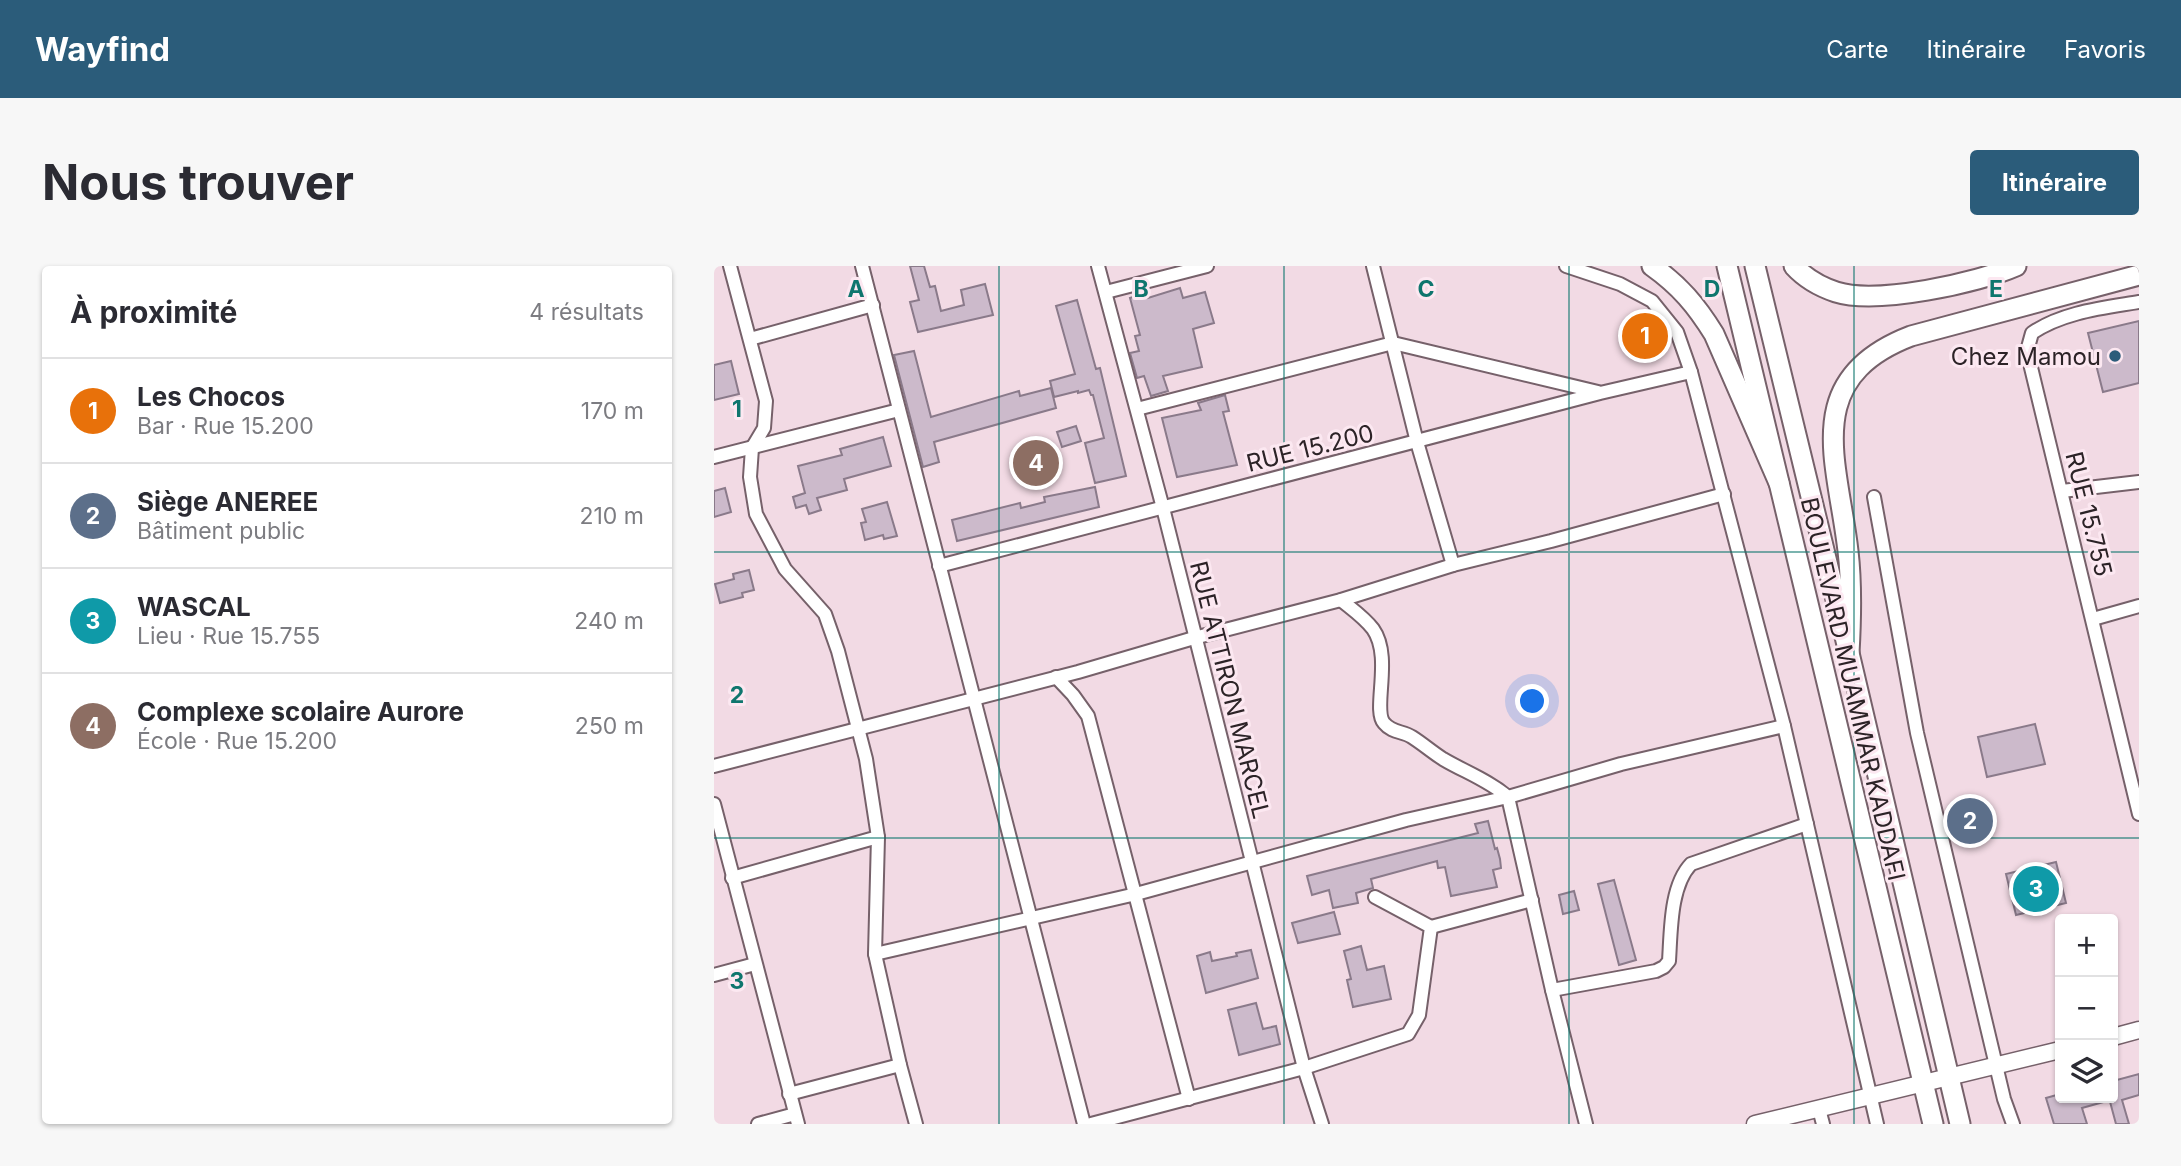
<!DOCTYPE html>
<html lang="fr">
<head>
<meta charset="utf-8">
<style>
  body { margin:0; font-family:Inter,sans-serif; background:#f7f7f7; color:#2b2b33 }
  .controls { position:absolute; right:21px; bottom:21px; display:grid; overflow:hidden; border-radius:7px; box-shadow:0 2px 5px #0004 }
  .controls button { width:63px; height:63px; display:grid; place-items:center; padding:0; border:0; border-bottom:2px solid #e1e1e2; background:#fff; color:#2b2b33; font:35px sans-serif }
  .you { position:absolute; left:819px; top:436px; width:24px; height:24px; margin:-18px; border:5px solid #fff; border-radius:50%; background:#1a73e8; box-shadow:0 0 0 10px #1a73e833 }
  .badge { display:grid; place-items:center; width:46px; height:46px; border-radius:50%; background:#2b5c7a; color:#fff; font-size:23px; font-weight:700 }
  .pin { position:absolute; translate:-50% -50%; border:4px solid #fff; box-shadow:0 2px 7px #0006 }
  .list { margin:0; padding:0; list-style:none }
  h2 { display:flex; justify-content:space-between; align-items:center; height:91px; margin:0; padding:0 28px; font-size:30px }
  h2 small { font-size:23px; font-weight:400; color:#7c7c81 }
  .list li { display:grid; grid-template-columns:46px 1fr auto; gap:21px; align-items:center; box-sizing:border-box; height:105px; padding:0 28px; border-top:2px solid #e1e1e2 }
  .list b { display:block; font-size:26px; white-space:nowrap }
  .list p { margin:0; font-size:23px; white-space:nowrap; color:#7c7c81 }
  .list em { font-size:23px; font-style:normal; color:#7c7c81 }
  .icon { flex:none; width:38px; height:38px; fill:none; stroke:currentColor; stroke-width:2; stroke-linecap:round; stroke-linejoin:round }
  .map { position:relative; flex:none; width:1425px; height:858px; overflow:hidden; border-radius:7px }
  header { display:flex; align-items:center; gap:42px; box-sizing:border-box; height:98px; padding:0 35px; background:#2b5c7a; color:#fff }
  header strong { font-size:33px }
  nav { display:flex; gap:38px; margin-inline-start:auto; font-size:24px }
  .intro { display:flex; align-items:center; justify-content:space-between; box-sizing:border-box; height:168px; padding:0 42px }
  h1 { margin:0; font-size:49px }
  .button { padding:18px 32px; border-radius:7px; background:#2b5c7a; color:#fff; font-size:24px; font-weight:700 }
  main { display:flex; gap:42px; padding:0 42px }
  aside { flex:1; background:#fff; border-radius:7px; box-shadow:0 2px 5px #0004 }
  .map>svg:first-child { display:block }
</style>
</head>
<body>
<header>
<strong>Wayfind</strong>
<nav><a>Carte</a><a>Itinéraire</a><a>Favoris</a></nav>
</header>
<div class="intro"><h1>Nous trouver</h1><a class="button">Itinéraire</a></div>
<main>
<aside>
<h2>À proximité<small>4 résultats</small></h2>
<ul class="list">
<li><span class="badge" style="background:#e8710a">1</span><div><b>Les Chocos</b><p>Bar · Rue 15.200</p></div><em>170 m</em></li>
<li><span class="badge" style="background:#5c6f8a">2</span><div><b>Siège ANEREE</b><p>Bâtiment public</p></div><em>210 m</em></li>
<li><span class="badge" style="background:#0f9aa8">3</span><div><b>WASCAL</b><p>Lieu · Rue 15.755</p></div><em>240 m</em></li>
<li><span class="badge" style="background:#8d6e63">4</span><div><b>Complexe scolaire Aurore</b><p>École · Rue 15.200</p></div><em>250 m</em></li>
</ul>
</aside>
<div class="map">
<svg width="1425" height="858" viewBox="0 0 1425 858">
  <rect width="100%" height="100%" fill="#f2dae4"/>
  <!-- building -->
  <g fill="#ccbacb" stroke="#8a7a8a" stroke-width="2">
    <polygon points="196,0 210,0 216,21 221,20 227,45 250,39 247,24 271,18 279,49 204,66 196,36 205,34"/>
    <polygon points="466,22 469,32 491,26 500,57 479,63 488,101 449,110 454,125 437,130 430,110 423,112 416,87 425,85 421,70 426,69 416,32 433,27 434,32"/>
    <polygon points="363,34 382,103 386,102 412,210 381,217 371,177 390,172 379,129 377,129 375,124 364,127 364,125 340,131 336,115 361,108 342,40"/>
    <polygon points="1425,55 1425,117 1389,126 1374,67"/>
    <polygon points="200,85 217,151 305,125 306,130 337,122 342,142 220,176 225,196 209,201 180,89"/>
    <polygon points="17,95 25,128 0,134 0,99"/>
    <polygon points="511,129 515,145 509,146 523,199 463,211 448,152 487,144 484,137"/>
    <polygon points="362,160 367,175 348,181 343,166"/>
    <polygon points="169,171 177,200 130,213 133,224 103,232 107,244 95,248 92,239 82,242 79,231 91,227 84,200 128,189 126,183"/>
    <polygon points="381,221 385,241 243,275 238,254 306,237 307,242 331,236 330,231"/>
    <polygon points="11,222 17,246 0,251 0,225"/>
    <polygon points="173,236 183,270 170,273 169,269 151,274 147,257 152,256 148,243"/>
    <polygon points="35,304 40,324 28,327 29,331 6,337 1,318 20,313 19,308"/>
    <polygon points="1321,458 1331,498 1273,511 1264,471"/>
    <polygon points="774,555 781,583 783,582 786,593 787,602 779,604 783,621 737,630 731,601 724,602 723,595 657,613 659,622 642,627 644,637 619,642 615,624 598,629 593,610 764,567 761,558"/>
    <polygon points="1342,596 1352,637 1302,649 1292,608"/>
    <polygon points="900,614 922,694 905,699 884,618"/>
    <polygon points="860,625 865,644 849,648 845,629"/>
    <polygon points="620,646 626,668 584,677 578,657"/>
    <polygon points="647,680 653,704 670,700 677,733 639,741 633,714 637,713 630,685"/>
    <polygon points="537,684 544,712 492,727 483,690 496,686 498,695 523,690 522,687"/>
    <polygon points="542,737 549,763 562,760 566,778 525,789 514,744"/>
    <polygon points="1425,808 1425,829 1408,834 1415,858 1402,858 1395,832 1399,832 1399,815"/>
    <polygon points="1346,828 1346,832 1392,832 1393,835 1368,842 1373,858 1340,858 1332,832"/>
  </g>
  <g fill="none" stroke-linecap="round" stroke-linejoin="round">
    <!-- minor casing -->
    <g stroke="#76616a" stroke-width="16">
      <g id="minor">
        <polyline points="16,0 52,135 50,162 38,182 36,211 42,248 71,303 111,348 124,385 152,493 164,571 161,688 186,799 202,858"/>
        <polyline points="148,0 370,858"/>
        <polyline points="384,0 449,242 590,802 608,858"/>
        <polyline points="659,0 703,176 739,299"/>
        <polyline points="852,0 906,18 938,35 963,66 977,106 1070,460 1163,858"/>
        <polyline points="392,26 493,0"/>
        <path d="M1425 36C1389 42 1349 46 1318 67L1313 85 1425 548"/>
        <polyline points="36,73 159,39"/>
        <polyline points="423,143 679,77 884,126"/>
        <polyline points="0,191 185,144"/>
        <polyline points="1348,225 1425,216"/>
        <polyline points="1160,231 1203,467 1290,833 1299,858"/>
        <polyline points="225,300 886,127 977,106"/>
        <path d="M627 334C638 343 651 352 659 363 679 391 658 444 670 457 678 467 689 465 698 471 709 478 718 486 729 493 751 506 774 514 794 531L838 724 872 858"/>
        <polyline points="1379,353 1425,340"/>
        <polyline points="342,411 359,429 374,450 475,833"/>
        <polyline points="0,500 364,406 480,372 627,334 739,299 837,275 1010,228"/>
        <polyline points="0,538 84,858"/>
        <polyline points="18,612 164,571"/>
        <polyline points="717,661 818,634"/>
        <polyline points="161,688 422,628 692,554 794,531 907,498 1070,460"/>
        <polyline points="0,709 41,698"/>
        <path d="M838 724 942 705 950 701 955 695C957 665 956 620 977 598L1093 558"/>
        <polyline points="75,828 186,799"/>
        <polyline points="1105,843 1109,858"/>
        <polyline points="44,858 81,848"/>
        <polyline points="377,858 590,802 694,768 705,749 717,661 661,631"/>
      </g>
    </g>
    <!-- tertiary casing -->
    <g stroke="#76616a" stroke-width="19">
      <g id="tertiary">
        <polyline points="1399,771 1425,764"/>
        <polyline points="1041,858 1346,784"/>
      </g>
    </g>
    <!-- primary casing -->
    <g stroke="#76616a" stroke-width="23">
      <g id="primary">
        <polyline points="1013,0 1219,858"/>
        <polyline points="1041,0 1135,387 1246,858"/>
      </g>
    </g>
    <!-- trunk casing -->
    <g stroke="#76616a" stroke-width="23">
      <g id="trunk">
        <path d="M938 0C966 20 982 39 1000 68L1065 217"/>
        <path d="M1080 0C1091 12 1107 21 1122 26 1163 39 1263 17 1302 0"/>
        <path d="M1135 387C1137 353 1138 319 1134 285 1124 196 1085 113 1197 70L1425 9"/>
      </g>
    </g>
    <!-- minor -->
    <use href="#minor" stroke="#fff" stroke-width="12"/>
    <!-- tertiary -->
    <use href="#tertiary" stroke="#fff" stroke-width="16"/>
    <!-- primary -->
    <use href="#primary" stroke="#fff" stroke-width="19"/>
    <!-- trunk -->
    <use href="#trunk" stroke="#fff" stroke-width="19"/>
  </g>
  <!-- grid -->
  <path fill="none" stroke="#0f766e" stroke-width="2" stroke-opacity="0.55" d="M285 0V858M570 0V858M855 0V858M1140 0V858M0 286H1425M0 572H1425"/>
  <!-- markers -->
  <circle fill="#2b5c7a" stroke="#fce8f1" stroke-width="2.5" cx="1401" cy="90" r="7"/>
  <g text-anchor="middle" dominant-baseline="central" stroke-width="6" stroke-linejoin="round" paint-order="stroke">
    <!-- poi labels -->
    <g font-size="24" fill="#2c2327" stroke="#fce8f1" text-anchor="end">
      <text x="1387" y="90">Chez Mamou</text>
    </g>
    <!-- street labels -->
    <g font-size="24" fill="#2c2327" stroke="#fce8f1">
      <text transform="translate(596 182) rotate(-14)">RUE 15.200</text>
      <text transform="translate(1375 248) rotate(76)">RUE 15.755</text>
      <text transform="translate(1139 423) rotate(77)">BOULEVARD MUAMMAR KADDAFI</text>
      <text transform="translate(516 424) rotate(76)">RUE ATTIRON MARCEL</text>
    </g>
  </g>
  <g font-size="23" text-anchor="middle" font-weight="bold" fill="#0f766e" stroke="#fce8f1" stroke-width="6" stroke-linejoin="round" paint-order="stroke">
    <text x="142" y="31">A</text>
    <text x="427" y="31">B</text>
    <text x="712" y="31">C</text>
    <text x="998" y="31">D</text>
    <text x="1282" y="31">E</text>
    <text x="23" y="151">1</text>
    <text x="23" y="437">2</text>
    <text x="23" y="723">3</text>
  </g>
</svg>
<div class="controls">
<button>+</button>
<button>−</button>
<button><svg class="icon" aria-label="layers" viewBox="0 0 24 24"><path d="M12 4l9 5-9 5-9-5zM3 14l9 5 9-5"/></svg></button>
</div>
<div class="you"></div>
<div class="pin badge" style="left:931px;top:70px;background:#e8710a">1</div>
<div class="pin badge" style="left:1256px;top:555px;background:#5c6f8a">2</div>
<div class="pin badge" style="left:1322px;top:623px;background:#0f9aa8">3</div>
<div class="pin badge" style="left:322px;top:197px;background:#8d6e63">4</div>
</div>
</main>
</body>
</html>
